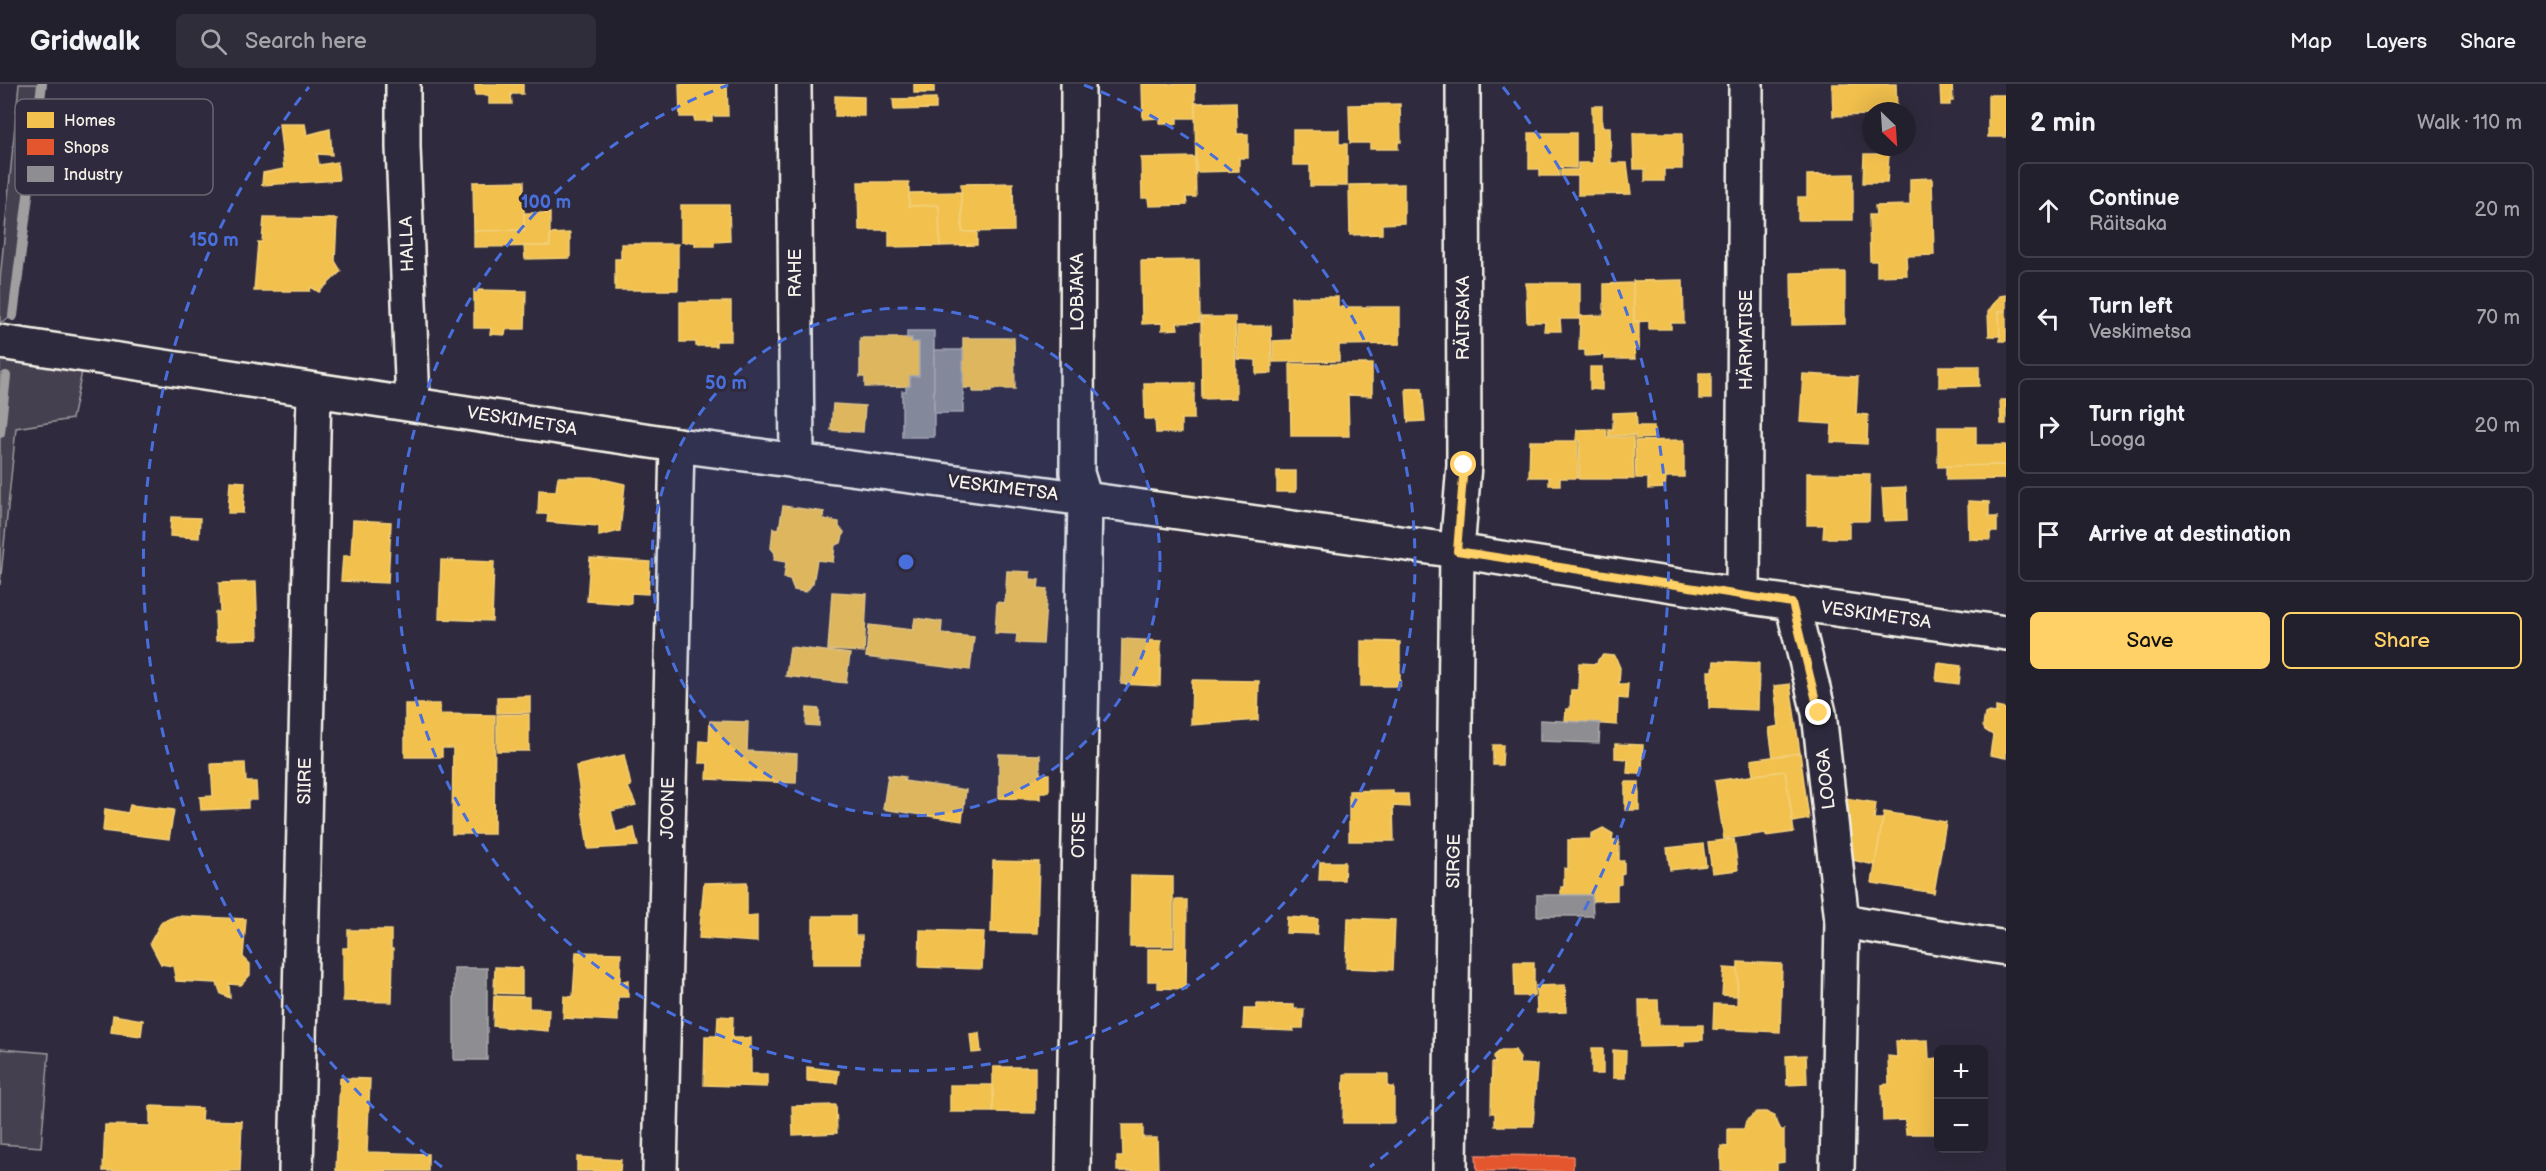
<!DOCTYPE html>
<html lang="en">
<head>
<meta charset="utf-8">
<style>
  body { margin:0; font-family:"Balsamiq Sans",sans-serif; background:#2f2d3a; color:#f1f3f6 }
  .controls { position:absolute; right:18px; bottom:18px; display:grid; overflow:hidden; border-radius:9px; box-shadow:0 6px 24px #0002 }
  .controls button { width:54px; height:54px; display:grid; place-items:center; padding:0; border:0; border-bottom:2px solid #403e4a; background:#23202e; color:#f1f3f6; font:30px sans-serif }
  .compass { position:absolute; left:1862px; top:18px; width:54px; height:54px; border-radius:50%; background:#23202e; box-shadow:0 6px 24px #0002; rotate:155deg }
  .stop { position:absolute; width:18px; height:18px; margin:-14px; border:4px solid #ffd166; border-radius:50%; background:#fff }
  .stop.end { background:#ffd166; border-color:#fff; box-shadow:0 2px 6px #0008 }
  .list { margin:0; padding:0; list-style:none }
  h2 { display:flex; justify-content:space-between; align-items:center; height:78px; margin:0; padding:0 24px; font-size:26px }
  h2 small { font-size:20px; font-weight:400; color:#a3a3aa }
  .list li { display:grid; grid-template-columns:39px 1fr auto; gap:18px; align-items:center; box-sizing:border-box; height:96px; margin:0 12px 12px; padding:0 12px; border:2px solid #403e4a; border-radius:9px }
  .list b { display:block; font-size:22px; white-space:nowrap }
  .list p { margin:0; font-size:20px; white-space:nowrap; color:#a3a3aa }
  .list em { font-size:20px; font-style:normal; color:#a3a3aa }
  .actions { display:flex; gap:12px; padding:18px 24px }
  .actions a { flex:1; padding:14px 0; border:2px solid #ffd166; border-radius:9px; text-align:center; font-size:21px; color:#ffd166 }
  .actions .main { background:#ffd166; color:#111 }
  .icon { flex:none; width:33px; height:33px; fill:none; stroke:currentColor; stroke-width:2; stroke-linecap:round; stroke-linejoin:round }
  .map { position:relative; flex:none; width:2006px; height:1087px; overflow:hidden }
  header { display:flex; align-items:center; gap:36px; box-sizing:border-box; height:84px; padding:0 30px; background:#23202e; border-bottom:2px solid #403e4a }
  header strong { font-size:28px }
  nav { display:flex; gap:33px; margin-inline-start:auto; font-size:21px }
  .search { width:420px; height:54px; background:#2f2d3a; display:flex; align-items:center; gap:15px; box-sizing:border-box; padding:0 21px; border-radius:9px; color:#a3a3aa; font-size:22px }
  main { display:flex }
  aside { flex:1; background:#23202e }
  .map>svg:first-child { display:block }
</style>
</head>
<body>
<header>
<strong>Gridwalk</strong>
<div class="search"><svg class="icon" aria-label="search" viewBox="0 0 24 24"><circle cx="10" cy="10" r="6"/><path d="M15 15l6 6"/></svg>Search here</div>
<nav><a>Map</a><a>Layers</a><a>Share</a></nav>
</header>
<main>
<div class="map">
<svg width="2006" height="1087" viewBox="0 0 2006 1087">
  <rect width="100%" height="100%" fill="#2f2a3d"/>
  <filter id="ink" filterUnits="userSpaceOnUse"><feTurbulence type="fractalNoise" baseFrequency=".0167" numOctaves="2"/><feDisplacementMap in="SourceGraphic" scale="12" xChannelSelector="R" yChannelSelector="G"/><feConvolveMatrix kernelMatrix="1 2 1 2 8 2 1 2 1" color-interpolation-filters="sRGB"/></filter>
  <g filter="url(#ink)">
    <!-- green -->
    <g fill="#454050" stroke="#9c989c" stroke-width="1.5">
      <polygon points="19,0 42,0 13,232 0,239 0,196"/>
      <polygon points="0,270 83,283 72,335 16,344 0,501"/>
      <polygon points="0,965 49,969 41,1063 0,1060"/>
    </g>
    <!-- homes -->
    <g fill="#f2c14e" stroke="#f3cf7c" stroke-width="1.5">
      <polygon points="475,0 523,0 523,10 511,10 512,20 489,20 489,11 475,11"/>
      <polygon points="679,0 727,0 728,32 712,32 712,37 694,37 695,33 680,33"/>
      <rect x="914" y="0" width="20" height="9"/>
      <polygon points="1142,0 1195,0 1195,34 1177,34 1177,40 1160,40 1160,34 1143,35"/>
      <polygon points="1832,0 1896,0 1897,27 1871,27 1871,31 1833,32"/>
      <polygon points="1940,0 1952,0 1953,17 1950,17 1950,21 1941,21"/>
      <rect x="1988" y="11" width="18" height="42"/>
      <polygon points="835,12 864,13 864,32 835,32"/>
      <polygon points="936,14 936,25 894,26 893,15"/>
      <polygon points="1236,18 1237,50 1248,50 1248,74 1239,74 1239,87 1196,88 1195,19"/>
      <polygon points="1400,20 1401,58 1398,58 1398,65 1370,65 1370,59 1350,59 1349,21"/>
      <polygon points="1592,22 1602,22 1602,43 1610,43 1611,79 1627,79 1631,110 1578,111 1578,92 1561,92 1561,86 1578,86 1578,79 1593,79"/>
      <polygon points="279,40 305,40 307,51 330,45 332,71 317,70 319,81 337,78 339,96 262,101 263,89 284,85"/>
      <polygon points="1293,46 1339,46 1339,60 1347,60 1347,102 1310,102 1310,81 1293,81"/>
      <polygon points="1529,49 1576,49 1576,84 1559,83 1559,92 1540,92 1540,85 1529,85"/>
      <polygon points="1633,49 1682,49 1682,85 1664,85 1664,97 1645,97 1645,85 1634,85"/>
      <polygon points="1864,70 1889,70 1887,99 1863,99"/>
      <polygon points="1195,73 1196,113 1186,113 1187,121 1149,122 1148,114 1142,114 1141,74"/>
      <polygon points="1853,90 1853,136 1798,136 1798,113 1807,113 1807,91"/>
      <polygon points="1932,94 1934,171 1906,172 1907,191 1877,192 1877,177 1870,177 1869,131 1876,131 1875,122 1910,121 1910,95"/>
      <polygon points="524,97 524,146 474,147 473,98"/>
      <polygon points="858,98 909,98 909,122 939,121 940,162 889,163 889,146 859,146"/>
      <polygon points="1013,99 1014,147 962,148 961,100"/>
      <polygon points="1404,100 1404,139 1382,140 1382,150 1350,151 1349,101"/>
      <polygon points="961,108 962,148 977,148 977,161 940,162 939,121 909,122 909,109"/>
      <polygon points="681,121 729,121 730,157 714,158 714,162 695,162 695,158 681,158"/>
      <polygon points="524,129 550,129 550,162 474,163 474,147 524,146"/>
      <polygon points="264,134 337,135 335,177 341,187 319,208 311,203 310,207 254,207 258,158 262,158"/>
      <polygon points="570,149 570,174 525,175 524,162 550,162 550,150"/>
      <polygon points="621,160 678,160 678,206 615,206 615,175 621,175"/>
      <polygon points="1199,176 1200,238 1177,239 1178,245 1162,246 1162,239 1142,240 1141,177"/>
      <polygon points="1845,188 1845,240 1792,241 1791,189"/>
      <polygon points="1683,196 1684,239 1671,239 1671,245 1649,245 1649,237 1634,238 1633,197"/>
      <polygon points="1526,199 1580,199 1580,235 1560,235 1561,247 1544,247 1545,238 1527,238"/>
      <polygon points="1633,199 1634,238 1639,237 1639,265 1634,265 1635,275 1605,275 1605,271 1585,272 1585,266 1579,266 1580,232 1604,231 1604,200"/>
      <polygon points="474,206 526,207 525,245 506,245 505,251 490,250 491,244 474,244"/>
      <polygon points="2006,211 2006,227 1999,227 2000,252 1989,252 1988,228 1999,212"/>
      <polygon points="1291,213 1338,213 1338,223 1400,223 1400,260 1339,261 1339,277 1273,278 1273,257 1292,256"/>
      <polygon points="680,218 731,218 731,257 716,257 716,262 696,262 696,258 680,258"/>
      <polygon points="1999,227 2006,227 2006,257 2000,257"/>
      <polygon points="1201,233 1235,233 1236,314 1202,315"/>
      <polygon points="1237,242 1271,242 1272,289 1256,290 1256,276 1237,275"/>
      <polygon points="860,254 912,254 912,258 919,258 919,292 910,292 910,302 865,303 865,293 860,293"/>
      <polygon points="963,254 1014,254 1015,305 992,305 991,308 973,308 973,304 963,304"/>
      <polygon points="1290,280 1372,280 1372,312 1348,311 1349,352 1291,352"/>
      <polygon points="1939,282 1979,282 1979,302 1939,303"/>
      <polygon points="1590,283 1602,283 1602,306 1590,305"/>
      <rect x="1699" y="289" width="12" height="26"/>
      <polygon points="1803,290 1858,293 1856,330 1868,331 1867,360 1831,358 1832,340 1800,338"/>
      <polygon points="1144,299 1194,299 1194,335 1181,335 1181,349 1156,349 1155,335 1145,335"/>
      <polygon points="1422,304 1425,337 1408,338 1406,305"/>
      <polygon points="2000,316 2006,316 2006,340 2001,340"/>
      <polygon points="833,320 865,322 863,348 831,346"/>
      <polygon points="1636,328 1637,342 1654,342 1654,354 1635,355 1635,351 1609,352 1608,345 1613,345 1613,329"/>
      <polygon points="1938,343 1976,343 1976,361 2006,361 2006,381 1938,383"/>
      <polygon points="1606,345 1607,353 1633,353 1634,395 1579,395 1580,356 1576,356 1577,346"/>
      <polygon points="1684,356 1684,393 1666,393 1665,404 1648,405 1648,394 1636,394 1635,357"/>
      <polygon points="1530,357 1578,357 1578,394 1560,394 1560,401 1549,401 1549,393 1529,393"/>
      <polygon points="2006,381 2006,395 1946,396 1946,382"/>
      <rect x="1277" y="387" width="19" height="21"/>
      <polygon points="1807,389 1870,390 1869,437 1849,437 1849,454 1823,454 1824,441 1807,441"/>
      <polygon points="558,393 593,393 625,400 620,447 599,452 599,442 547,438 548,430 538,430 539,406 556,407"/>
      <polygon points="230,397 245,398 243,429 228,429"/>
      <polygon points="1906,403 1907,436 1884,437 1882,404"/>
      <polygon points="1968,417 1989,418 1989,433 1997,433 1997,448 1990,448 1990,456 1969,455"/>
      <polygon points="783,422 824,428 823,435 839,438 839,443 844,448 841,459 835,461 833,478 817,476 813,499 806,508 794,506 790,495 784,494 786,478 774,476 775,469 771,464 773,444 779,445"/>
      <polygon points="171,433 200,434 199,454 170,452"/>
      <polygon points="353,436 391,438 388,499 341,497 343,472 351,472"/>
      <polygon points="590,474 650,478 648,510 631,509 631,520 587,517"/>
      <polygon points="441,476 494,478 492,537 439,535"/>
      <polygon points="1007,487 1030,488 1030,495 1039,496 1038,504 1047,505 1043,560 1016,559 1017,550 995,549 997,518 1005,519"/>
      <polygon points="256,498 258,555 216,556 215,528 220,528 219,499"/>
      <polygon points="832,508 867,510 864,568 828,566"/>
      <polygon points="915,534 942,538 941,550 974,553 970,586 866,573 869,541 913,546"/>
      <polygon points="1122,555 1161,557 1160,602 1121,600"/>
      <polygon points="1361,557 1400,558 1400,602 1361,602"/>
      <polygon points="790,563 850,570 846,599 786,592"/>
      <polygon points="1603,571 1615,572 1620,584 1619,600 1628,600 1627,615 1618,614 1617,641 1565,637 1566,625 1570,625 1571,606 1578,606 1579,579 1597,580 1598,576"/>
      <polygon points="1714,577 1759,579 1758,626 1709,624 1708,587 1713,587"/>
      <polygon points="1938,579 1961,582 1959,600 1936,597"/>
      <polygon points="1192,596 1259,597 1258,636 1191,641"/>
      <polygon points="1790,600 1800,669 1773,673 1769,644 1779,642 1774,602"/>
      <polygon points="530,612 530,628 497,629 497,613"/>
      <polygon points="405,620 440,620 440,630 495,631 494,750 452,750 453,664 442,664 442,673 405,673"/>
      <polygon points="1996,623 2006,625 2006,674 1990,671 1993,651 1985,646 1983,642 1985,630 1989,628 1996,629"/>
      <polygon points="807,624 819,625 819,642 806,641"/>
      <polygon points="529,630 529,667 497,667 497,631"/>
      <polygon points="710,637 748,638 747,667 797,670 796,699 707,695 708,679 699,679 700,657 709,658"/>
      <polygon points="1615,660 1643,661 1642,690 1627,689 1628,675 1615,674"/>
      <polygon points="1493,661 1503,661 1502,681 1493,681"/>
      <polygon points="1800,669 1809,735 1793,738 1785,687 1753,691 1751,676"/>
      <polygon points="999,670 1040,671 1040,690 1049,690 1049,708 1040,708 1040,715 999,714"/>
      <polygon points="624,671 631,702 628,703 636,721 611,727 616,748 634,744 638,762 588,765 576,682"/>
      <polygon points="245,679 246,698 256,698 257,716 248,716 248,724 201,726 200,713 213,712 211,680"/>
      <polygon points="1785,687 1794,748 1766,752 1766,749 1724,755 1715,697"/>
      <polygon points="888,691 905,693 904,697 966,706 962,737 883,725"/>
      <rect x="1625" y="698" width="14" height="28"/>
      <polygon points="1393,706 1393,710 1408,710 1409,723 1393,722 1394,757 1349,757 1349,707"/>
      <polygon points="1845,714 1876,719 1874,735 1883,735 1875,781 1852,776"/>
      <polygon points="130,721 174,726 169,755 103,747 105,725 128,729"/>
      <polygon points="1884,728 1946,738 1934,809 1872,799"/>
      <polygon points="1603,744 1613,750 1612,756 1619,756 1619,777 1624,777 1624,789 1621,790 1621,800 1617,801 1617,816 1593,817 1592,811 1561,811 1561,803 1564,803 1564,784 1568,785 1568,756 1591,755 1591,750"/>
      <polygon points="1734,755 1738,786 1712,789 1708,758"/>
      <polygon points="1703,760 1706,782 1670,786 1667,764"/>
      <polygon points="993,777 1039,778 1037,849 991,848"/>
      <polygon points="1320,778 1345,778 1344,796 1319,796"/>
      <polygon points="1131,792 1173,793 1173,862 1130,862"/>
      <polygon points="747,798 747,832 757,831 757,858 699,854 704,799"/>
      <polygon points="1175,816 1187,816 1186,905 1158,904 1158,897 1148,897 1148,865 1175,865"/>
      <polygon points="177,832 246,835 243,873 250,880 250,891 241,901 229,900 230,914 221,910 217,899 176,897 173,882 161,880 150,859 162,837"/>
      <polygon points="813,832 855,832 855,852 862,852 862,880 813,880"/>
      <polygon points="1287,833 1318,835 1317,850 1286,849"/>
      <polygon points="1348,834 1395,836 1393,886 1346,884"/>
      <polygon points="348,846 391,846 391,865 393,865 392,918 343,917 343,864 348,864"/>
      <polygon points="920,846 984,848 982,885 919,883"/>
      <polygon points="576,868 621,869 620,898 628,896 628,913 618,913 618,937 563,934 564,912 573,913"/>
      <polygon points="1514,878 1534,878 1534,912 1515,912"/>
      <polygon points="1738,878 1782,880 1780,948 1713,945 1714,920 1737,921"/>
      <polygon points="495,883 522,884 522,910 494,909"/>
      <polygon points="1724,884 1738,885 1737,912 1722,911"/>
      <polygon points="1565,901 1566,928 1537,929 1536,902"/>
      <polygon points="494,912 529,913 529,924 549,925 548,947 493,942"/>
      <polygon points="1639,916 1658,916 1659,941 1703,941 1703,956 1684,957 1684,962 1640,963"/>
      <polygon points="1256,920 1294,921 1294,925 1304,925 1303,944 1293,944 1294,947 1243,945 1244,925 1256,925"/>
      <polygon points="113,931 143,936 141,952 111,948"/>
      <polygon points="718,932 733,933 732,954 751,954 751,990 767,990 767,1003 704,1001 705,952 717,952"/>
      <polygon points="979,949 981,968 972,969 970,950"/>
      <polygon points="1928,956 1929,975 1938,974 1937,1050 1906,1050 1905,1036 1883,1037 1882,1001 1889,1000 1888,972 1897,973 1896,957"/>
      <rect x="1592" y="964" width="11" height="26"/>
      <polygon points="1501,966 1515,966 1520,974 1519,980 1537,981 1533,1042 1495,1042 1495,1029 1491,1029 1492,979 1495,979 1494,972"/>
      <polygon points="1613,966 1626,967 1625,994 1613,994"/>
      <polygon points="1806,971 1807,1000 1787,1001 1786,972"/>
      <polygon points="807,983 839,987 837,999 807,997"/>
      <polygon points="993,983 1035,983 1035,1029 993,1028"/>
      <polygon points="1344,990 1388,990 1388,1003 1394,1003 1394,1039 1343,1039"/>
      <polygon points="340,994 370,995 367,1068 428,1070 428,1087 336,1087"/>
      <rect x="950" y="1001" width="43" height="27"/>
      <polygon points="836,1021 837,1049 793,1051 792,1022"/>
      <polygon points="150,1022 202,1024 201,1036 242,1037 240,1087 103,1087 105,1041 150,1042"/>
      <polygon points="1757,1028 1766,1028 1774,1032 1781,1046 1784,1046 1784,1078 1777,1079 1777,1087 1721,1087 1721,1062 1728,1063 1728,1045 1744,1045 1746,1037"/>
      <polygon points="1122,1041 1143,1041 1143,1054 1157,1054 1158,1087 1117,1087 1117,1073 1123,1073"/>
      <polygon points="577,1073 621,1076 620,1087 577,1087"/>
    </g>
    <!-- shops -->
    <polygon fill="#e4572e" stroke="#e98566" stroke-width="1.5" points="1476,1071 1573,1072 1573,1087 1477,1087"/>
    <!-- industry -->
    <g fill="#8d8d92" stroke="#acabac" stroke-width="1.5">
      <polygon points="907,247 934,247 934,353 902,353 902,307 906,307 906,303 910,302 910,292 919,292 919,258 912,258 912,254 907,254"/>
      <rect x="934" y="266" width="29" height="63"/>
      <polygon points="1540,636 1600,639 1599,659 1540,657"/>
      <polygon points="1537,811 1592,811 1593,832 1537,832"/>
      <rect x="454" y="884" width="33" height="92"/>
    </g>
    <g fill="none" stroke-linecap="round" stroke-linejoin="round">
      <!-- stream -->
      <g stroke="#a19ea0" stroke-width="10">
        <polyline points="13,232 42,0"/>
        <polyline points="0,349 6,292"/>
      </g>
      <!-- street casing -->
      <g stroke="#f4f1e8" stroke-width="38">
        <g id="street">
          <polyline points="403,0 403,63 413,320"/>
          <polyline points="794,0 797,378"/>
          <polyline points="0,258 677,361 1085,415 1457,467 1743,512 2006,549"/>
          <polyline points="1743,512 1746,0"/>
          <polyline points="1792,519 1819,629 1842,837 1837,1087"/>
          <polyline points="1842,837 2006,864"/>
          <polyline points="296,1087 314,307"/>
          <polyline points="660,1087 677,361"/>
          <polyline points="1073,1087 1085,415 1077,389 1078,0"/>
          <polyline points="1450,1087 1457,467 1464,381 1463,0"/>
        </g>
      </g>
      <!-- street -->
      <use href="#street" stroke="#2f2a3d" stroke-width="33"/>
    </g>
  </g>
  <g fill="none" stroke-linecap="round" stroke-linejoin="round" filter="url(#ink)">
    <!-- route -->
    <polyline stroke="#ffd166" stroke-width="8" points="1464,381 1457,467 1792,519 1819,629"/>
  </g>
  <!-- distance rings -->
  <circle cx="906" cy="478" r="254" fill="#486fdb" fill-opacity=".12"/>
  <g fill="none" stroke="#486fdb" stroke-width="3" stroke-dasharray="10 8">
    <circle cx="906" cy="478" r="254"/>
    <path d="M1084 1A509 509 0 1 1 728 1"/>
    <path d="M442 1083A763 763 0 0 1 309 3M1503 3A763 763 0 0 1 1370 1083"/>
  </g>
  <g text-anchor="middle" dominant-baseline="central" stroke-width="6" stroke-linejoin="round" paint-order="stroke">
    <!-- street labels -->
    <g font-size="18" fill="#f4f1e8" stroke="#2f2a3d">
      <text transform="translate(407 160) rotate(-92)">HALLA</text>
      <text transform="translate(795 189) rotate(-90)">RAHE</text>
      <text transform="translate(1077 208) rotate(-90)">LOBJAKA</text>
      <text transform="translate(1463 234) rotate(-90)">RÄITSAKA</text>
      <text transform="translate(1746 256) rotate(-90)">HÄRMATISE</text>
      <text transform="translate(522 337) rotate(9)">VESKIMETSA</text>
      <text transform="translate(1003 404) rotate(7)">VESKIMETSA</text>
      <text transform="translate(1876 531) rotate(8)">VESKIMETSA</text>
      <text transform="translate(1826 695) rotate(-96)">LOOGA</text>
      <text transform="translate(305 697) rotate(-89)">SIIRE</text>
      <text transform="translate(668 724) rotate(-89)">JOONE</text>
      <text transform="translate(1079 751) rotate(-89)">OTSE</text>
      <text transform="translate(1454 777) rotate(-89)">SIRGE</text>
    </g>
  </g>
  <!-- legend -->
  <rect x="15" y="15" width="198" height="96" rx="9" fill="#2f2a3d" stroke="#6a6670" stroke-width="1.5"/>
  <rect x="27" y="28" width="27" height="16" fill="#f2c14e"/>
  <rect x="27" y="55" width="27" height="16" fill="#e4572e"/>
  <rect x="27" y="82" width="27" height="16" fill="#8d8d92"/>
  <g font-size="16" fill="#f4f1e8">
    <text x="64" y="42">Homes</text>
    <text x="64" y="69">Shops</text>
    <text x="64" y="96">Industry</text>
  </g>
  <circle cx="906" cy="478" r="9" fill="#486fdb" stroke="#2f2a3d" stroke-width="3"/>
  <g font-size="18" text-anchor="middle" font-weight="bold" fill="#486fdb" stroke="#2f2a3d" stroke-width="6" stroke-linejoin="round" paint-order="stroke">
    <text x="546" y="124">100 m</text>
    <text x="214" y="162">150 m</text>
    <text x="726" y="305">50 m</text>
  </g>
</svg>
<div class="controls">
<button>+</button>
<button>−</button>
</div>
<svg class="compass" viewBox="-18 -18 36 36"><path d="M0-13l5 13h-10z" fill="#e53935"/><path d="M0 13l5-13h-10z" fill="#a3a3aa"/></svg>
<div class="stop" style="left:1464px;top:381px"></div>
<div class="stop end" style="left:1819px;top:629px"></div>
</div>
<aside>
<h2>2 min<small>Walk · 110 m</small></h2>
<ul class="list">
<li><svg class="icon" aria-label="ahead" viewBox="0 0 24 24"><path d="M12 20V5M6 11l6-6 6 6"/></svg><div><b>Continue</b><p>Räitsaka</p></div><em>20 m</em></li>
<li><svg class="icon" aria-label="left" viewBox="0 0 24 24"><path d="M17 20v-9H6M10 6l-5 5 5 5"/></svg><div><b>Turn left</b><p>Veskimetsa</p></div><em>70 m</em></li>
<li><svg class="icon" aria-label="right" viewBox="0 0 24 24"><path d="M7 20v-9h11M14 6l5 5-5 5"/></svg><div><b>Turn right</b><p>Looga</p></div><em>20 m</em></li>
<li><svg class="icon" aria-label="arrive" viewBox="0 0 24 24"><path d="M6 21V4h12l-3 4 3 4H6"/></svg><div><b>Arrive at destination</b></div></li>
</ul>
<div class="actions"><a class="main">Save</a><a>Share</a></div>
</aside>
</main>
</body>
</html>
